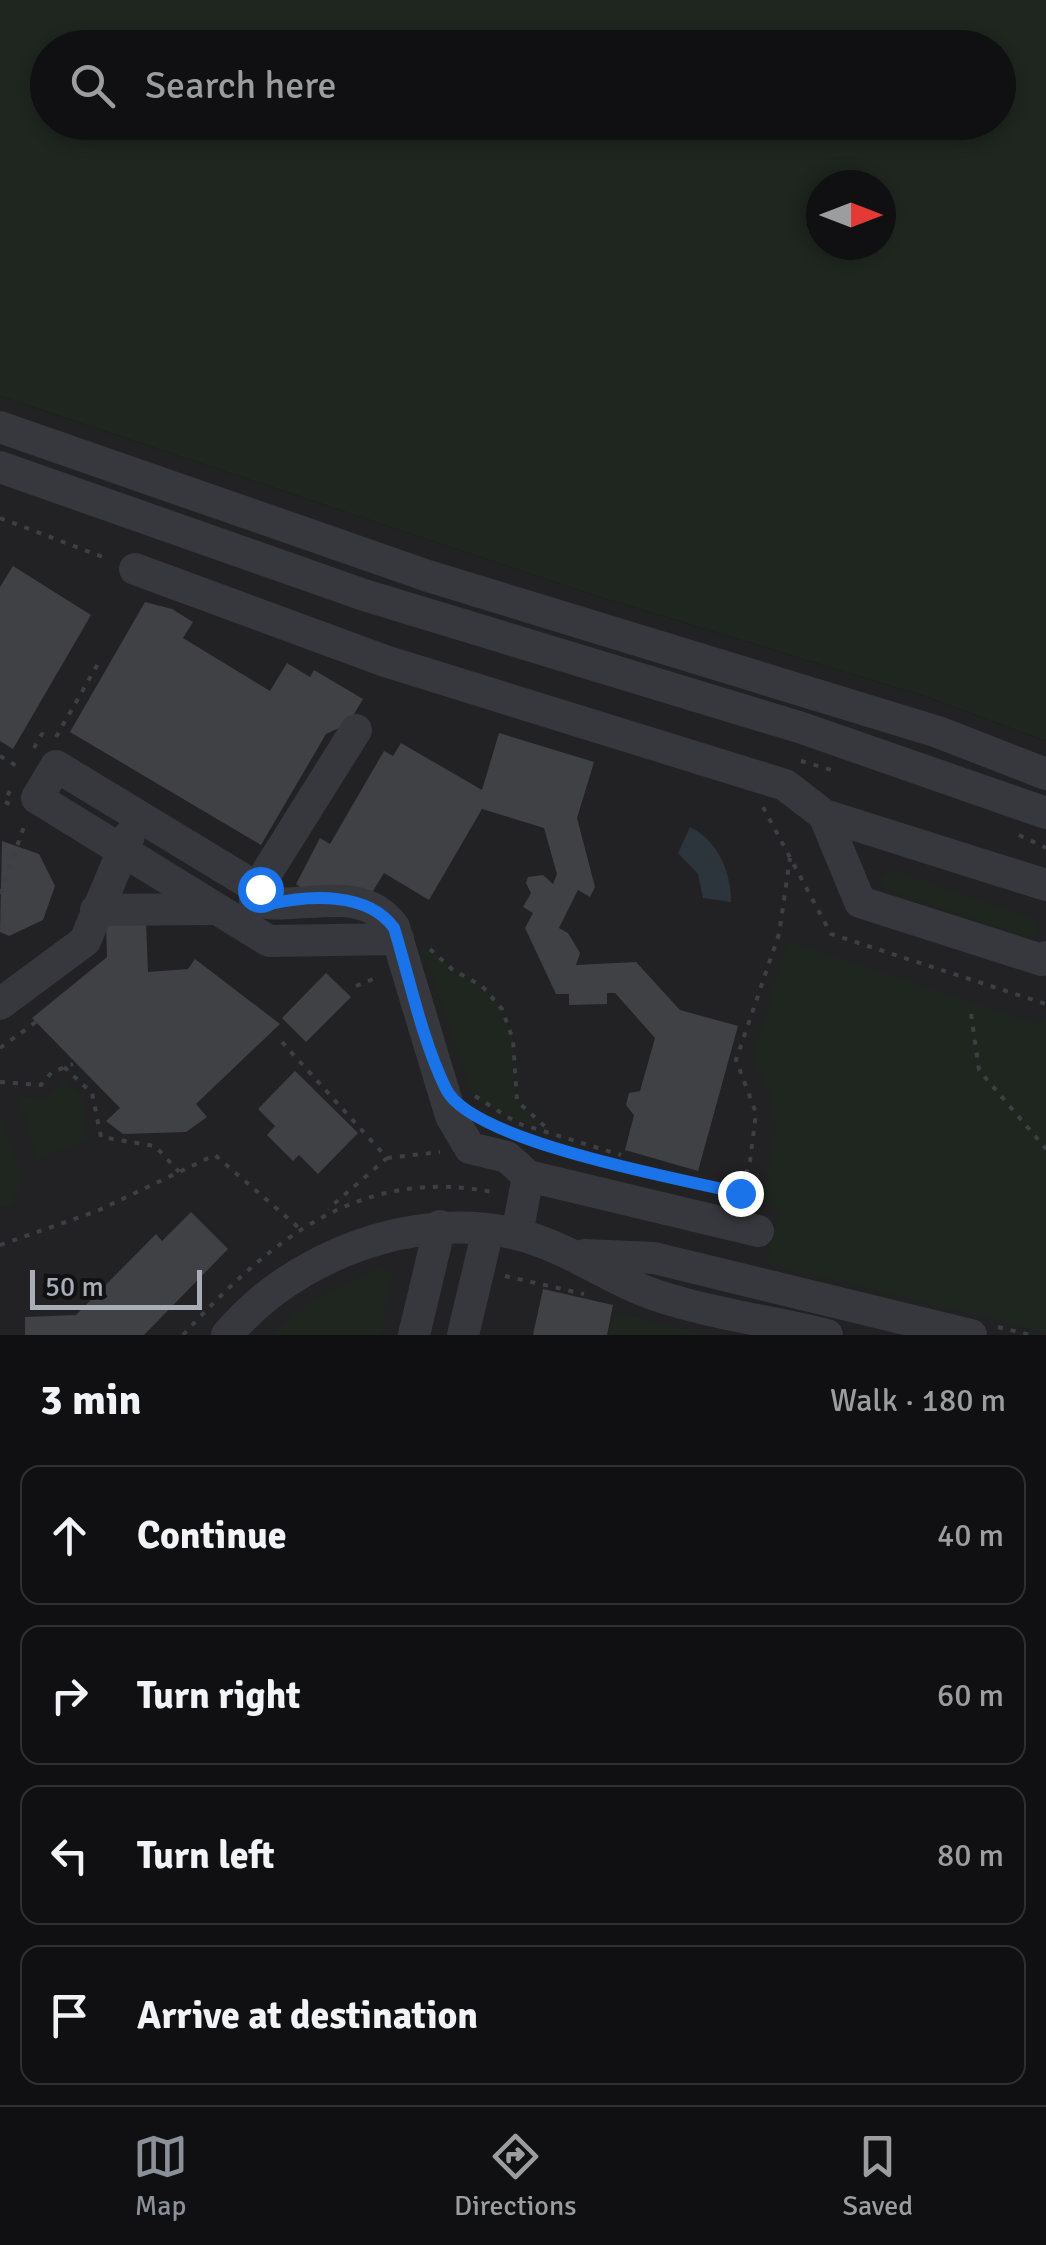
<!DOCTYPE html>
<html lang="en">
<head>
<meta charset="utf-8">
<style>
  body { margin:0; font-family:Signika,sans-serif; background:#1e1e20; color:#f1f3f6 }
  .compass { position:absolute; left:806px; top:170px; width:90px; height:90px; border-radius:50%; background:#101012; box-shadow:0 5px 15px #0003; rotate:90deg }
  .scale { position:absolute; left:30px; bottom:25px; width:172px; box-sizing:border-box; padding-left:10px; border:5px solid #a8adb8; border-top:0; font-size:28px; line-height:35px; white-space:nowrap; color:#a8adb8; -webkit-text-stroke:8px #111113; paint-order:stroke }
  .stop { position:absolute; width:30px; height:30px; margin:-22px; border:8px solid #1a73e8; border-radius:50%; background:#fff }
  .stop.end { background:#1a73e8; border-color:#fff; box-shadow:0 2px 10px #0008 }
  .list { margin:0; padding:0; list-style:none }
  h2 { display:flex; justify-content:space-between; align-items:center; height:130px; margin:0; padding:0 40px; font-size:42px }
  h2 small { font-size:32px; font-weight:400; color:#9c9d9f }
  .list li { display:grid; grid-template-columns:65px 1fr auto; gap:30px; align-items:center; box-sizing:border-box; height:140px; margin:0 20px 20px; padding:0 20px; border:2px solid #303032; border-radius:20px }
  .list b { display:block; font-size:38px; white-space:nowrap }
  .list em { font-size:32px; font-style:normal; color:#9c9d9f }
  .icon { flex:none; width:55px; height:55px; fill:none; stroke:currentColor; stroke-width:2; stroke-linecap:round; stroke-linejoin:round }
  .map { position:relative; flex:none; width:1046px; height:1335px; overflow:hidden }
  .search { position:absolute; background:#101012; box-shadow:0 5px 15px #0003; left:30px; right:30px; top:30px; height:110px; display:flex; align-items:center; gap:25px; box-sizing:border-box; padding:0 35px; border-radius:55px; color:#9c9d9f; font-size:38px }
  .sheet { height:770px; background:#101012 }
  nav { display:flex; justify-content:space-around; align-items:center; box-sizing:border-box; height:140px; border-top:2px solid #303032; background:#101012; font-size:28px; color:#9c9d9f }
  nav a { display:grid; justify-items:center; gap:5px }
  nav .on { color:#8c9099 }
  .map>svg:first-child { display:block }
</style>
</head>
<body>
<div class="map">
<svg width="1046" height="1335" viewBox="0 0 1046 1335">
  <rect width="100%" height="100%" fill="#161618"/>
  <!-- built -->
  <polygon fill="#222225" points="0,396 597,596 924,696 1046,741 1046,1335 0,1335"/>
  <!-- green -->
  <g fill="#1e261f" fill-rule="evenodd">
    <path d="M0 0H1046V741L924 696 597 596 0 396ZM48 48H998V122H48ZM821 185H881V245H821Z"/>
    <polygon points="893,870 1035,919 1039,929 1032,937 1025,937 884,888 882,877"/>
    <path d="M788 941 1037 1024 1046 1018V1333L766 1264 781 1208 761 1200C774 1143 787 1112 752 1060Z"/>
    <polygon points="429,948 453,970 482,986 502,1009 513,1040 517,1101 550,1131 500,1115 473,1095 422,950"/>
    <polygon points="64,1082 83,1098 88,1139 37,1159 19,1097 45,1099"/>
    <polygon points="0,1112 24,1181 14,1194 13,1205 0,1208"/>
    <polygon points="382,1267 393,1274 380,1335 272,1335 312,1300"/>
    <polygon points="614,1312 709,1335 609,1335"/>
  </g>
  <!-- water -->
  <path fill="#2c353c" d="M690 827C718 841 731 871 731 902L703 898 698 874 678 853Z"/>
  <!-- building -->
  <g fill="#404145">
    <polygon points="13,566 91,615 13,749 0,741 0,587"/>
    <polygon points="145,602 172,609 193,622 183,638 270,691 287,663 310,677 314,670 363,699 348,724 326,734 261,845 70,732"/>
    <polygon points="499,733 594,762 577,818 595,887 590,897 578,890 559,928 568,933 580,953 576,965 636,962 680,1010 738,1026 698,1171 625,1150 634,1115 626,1105 629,1093 640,1091 655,1038 615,993 607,993 607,1004 569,1005 569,994 556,994 525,928 533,913 523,907 531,893 526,883 528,877 543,875 553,884 557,874 544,828 482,809 429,900 384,873 373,891 303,889 296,884 320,838 330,844 384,751 393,756 401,743 482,790"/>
    <polygon points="2,841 39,854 55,886 43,920 9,936 0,932"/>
    <polygon points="146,922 148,972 188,969 195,959 280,1024 196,1104 207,1117 186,1132 123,1134 106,1121 120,1108 32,1018 107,957 106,923"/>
    <polygon points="326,973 351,997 306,1042 282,1018"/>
    <polygon points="295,1071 358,1133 318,1174 299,1155 293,1161 267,1135 275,1126 258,1109"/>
    <polygon points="191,1212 228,1249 144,1335 25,1335 25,1317 76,1315 156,1234 162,1241"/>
    <polygon points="543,1289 613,1305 607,1335 533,1335"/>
  </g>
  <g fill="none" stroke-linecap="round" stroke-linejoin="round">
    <!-- path -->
    <g stroke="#3d3f44" stroke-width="4" stroke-dasharray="5 8" stroke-linecap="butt">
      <polyline points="0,518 108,559"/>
      <polyline points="56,737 99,662"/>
      <polyline points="34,748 42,734 49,738"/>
      <polyline points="0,756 22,769"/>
      <polyline points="801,761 835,771"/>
      <polyline points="10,791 4,801 12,806"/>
      <polyline points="763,807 831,934 1046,1004"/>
      <polyline points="1019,835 1046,848"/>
      <polyline points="0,894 26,821"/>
      <polyline points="430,949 453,970 482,986 502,1009 513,1040 517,1101 550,1131"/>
      <polyline points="356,986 378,977"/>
      <polyline points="971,1014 979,1070 1046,1149"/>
      <polyline points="282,1042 387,1158 328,1209"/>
      <polyline points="0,1048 36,1022"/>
      <polyline points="64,1067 92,1093 101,1137 155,1146 179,1172"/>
      <polyline points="0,1082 41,1085 52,1072 73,1064"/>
      <polyline points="475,1096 517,1123 621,1155"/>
      <polyline points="532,1141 740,1193"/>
      <polyline points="387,1158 440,1152"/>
      <polyline points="738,1199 750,1161 756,1113 736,1060 779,934 790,858"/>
      <polyline points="0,1245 97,1211 215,1155 299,1228"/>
      <polyline points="505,1276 584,1294"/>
      <polyline points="998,1327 1030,1335"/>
      <path d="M183 1335C270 1241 360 1164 497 1193"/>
    </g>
    <!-- minor -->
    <g stroke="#37383d" stroke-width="32">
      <polyline points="0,427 428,576 938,732 1046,774"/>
      <polyline points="0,467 364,595 802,728 1046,813"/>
      <polyline points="135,569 385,661 785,785 824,815 1046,885"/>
      <path d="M356 730 264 877 255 901C303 912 360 881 394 927L451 1116 470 1148 507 1157 528 1176 758 1231"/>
      <polyline points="824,815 860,902 1042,960 1046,957"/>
      <polyline points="259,889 56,766 37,798 269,941 398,939"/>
      <polyline points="96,910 215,909"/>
      <polyline points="0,1004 85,941 129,836"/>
      <polyline points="517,1234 528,1176"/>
      <polyline points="585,1255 654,1258 971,1335"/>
      <path d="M227 1335C294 1255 415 1210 516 1234 562 1245 599 1272 642 1290 694 1311 771 1321 827 1335"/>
      <polyline points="414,1335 440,1226"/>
      <polyline points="463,1335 488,1230"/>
    </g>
  </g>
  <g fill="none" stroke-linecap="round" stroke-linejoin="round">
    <!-- route -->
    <path stroke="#1a73e8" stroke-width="12" d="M260 889 255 900 270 904C311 895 368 892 394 928 410 980 422 1040 446 1089 472 1142 681 1179 740 1193"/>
  </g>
</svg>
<svg class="compass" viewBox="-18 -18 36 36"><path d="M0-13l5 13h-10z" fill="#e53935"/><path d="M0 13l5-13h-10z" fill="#9c9d9f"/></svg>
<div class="scale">50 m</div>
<div class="stop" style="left:260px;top:889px"></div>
<div class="stop end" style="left:740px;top:1193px"></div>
<div class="search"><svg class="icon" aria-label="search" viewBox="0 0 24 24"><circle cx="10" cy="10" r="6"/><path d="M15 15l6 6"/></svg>Search here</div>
</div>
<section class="sheet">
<h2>3 min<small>Walk · 180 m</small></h2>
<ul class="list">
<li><svg class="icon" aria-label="ahead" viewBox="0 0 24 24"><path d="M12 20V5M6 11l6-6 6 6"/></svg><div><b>Continue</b></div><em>40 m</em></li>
<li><svg class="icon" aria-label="right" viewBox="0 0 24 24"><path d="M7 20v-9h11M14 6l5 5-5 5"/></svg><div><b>Turn right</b></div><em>60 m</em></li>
<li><svg class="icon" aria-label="left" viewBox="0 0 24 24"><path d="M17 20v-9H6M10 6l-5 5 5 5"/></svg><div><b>Turn left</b></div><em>80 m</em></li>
<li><svg class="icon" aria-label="arrive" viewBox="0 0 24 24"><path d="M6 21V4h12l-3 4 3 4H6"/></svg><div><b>Arrive at destination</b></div></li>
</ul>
</section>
<nav>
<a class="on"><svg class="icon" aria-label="map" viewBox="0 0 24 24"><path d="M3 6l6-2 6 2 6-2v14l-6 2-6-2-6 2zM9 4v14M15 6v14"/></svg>Map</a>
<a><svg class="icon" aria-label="directions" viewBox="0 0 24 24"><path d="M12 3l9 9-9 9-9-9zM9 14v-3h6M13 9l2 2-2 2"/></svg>Directions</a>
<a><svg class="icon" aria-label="saved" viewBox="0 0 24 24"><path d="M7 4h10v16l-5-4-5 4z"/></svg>Saved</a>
</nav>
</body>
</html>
